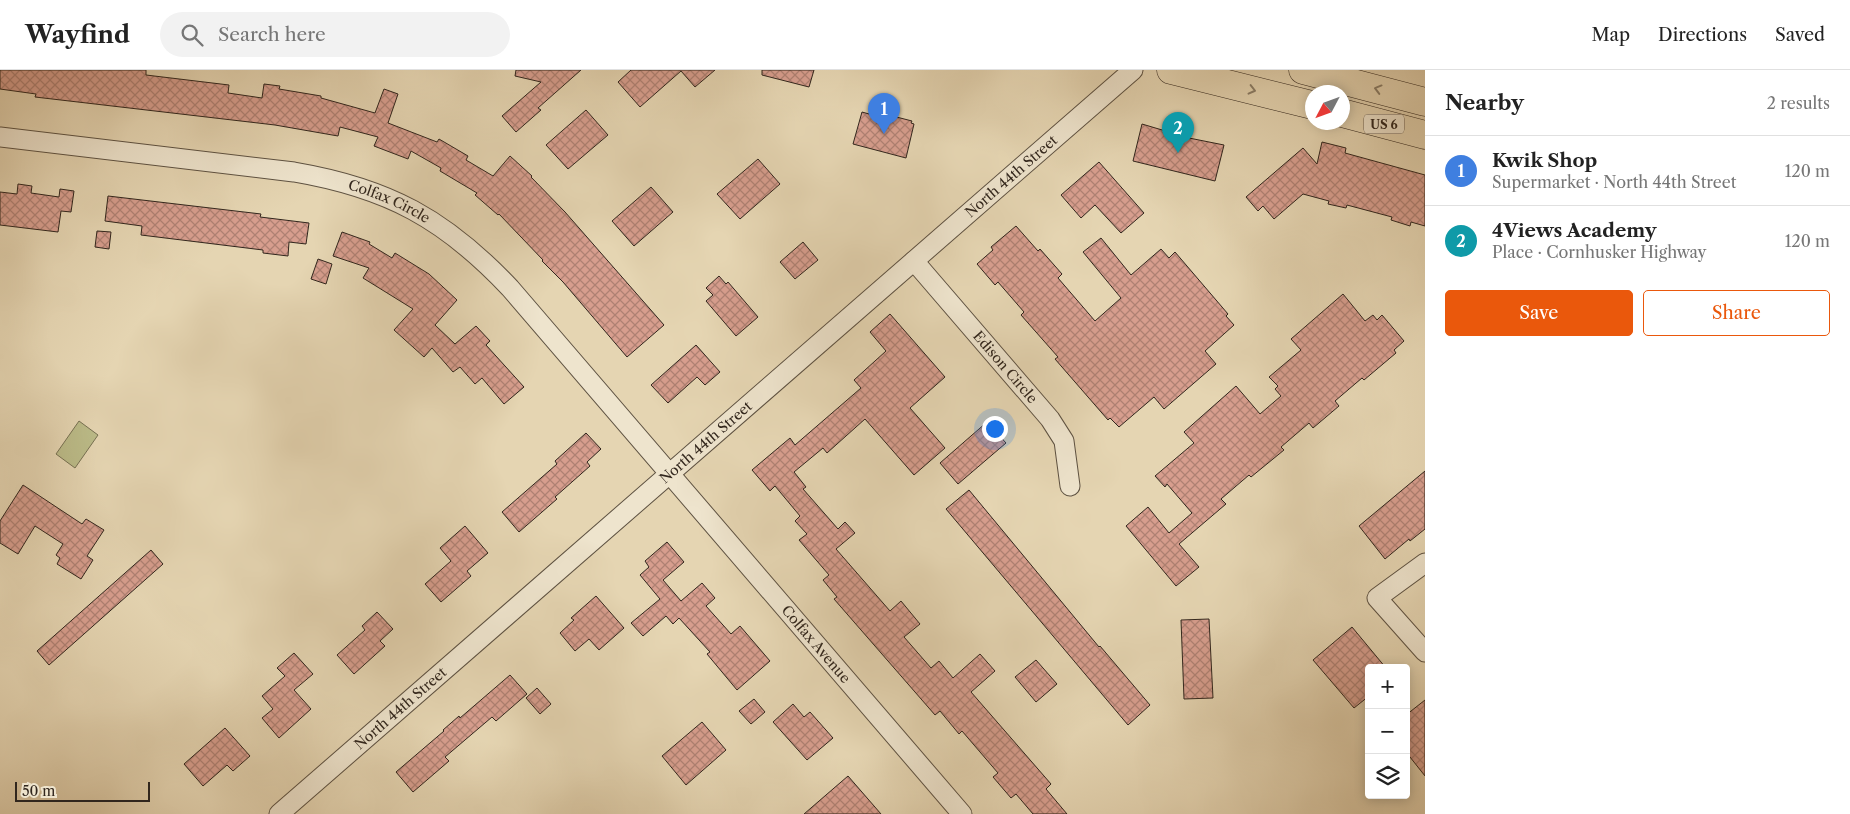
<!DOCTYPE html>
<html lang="en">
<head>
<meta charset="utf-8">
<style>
  body { margin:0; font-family:"Libre Caslon Text",serif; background:#f2f2f2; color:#222 }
  .controls { position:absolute; right:15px; bottom:15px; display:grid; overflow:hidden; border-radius:5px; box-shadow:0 2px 12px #0003 }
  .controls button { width:45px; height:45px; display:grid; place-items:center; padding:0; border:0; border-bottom:1px solid #e0e0e0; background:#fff; color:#222; font:25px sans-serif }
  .compass { position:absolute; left:1305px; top:15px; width:45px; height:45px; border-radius:50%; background:#fff; box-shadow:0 2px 12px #0003; rotate:229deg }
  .scale { position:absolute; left:15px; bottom:12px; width:135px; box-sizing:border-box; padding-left:5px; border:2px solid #31261d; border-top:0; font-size:14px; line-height:18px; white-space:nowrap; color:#31261d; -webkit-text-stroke:4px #eee4cd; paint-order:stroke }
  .you { position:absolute; left:994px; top:358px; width:18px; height:18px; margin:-12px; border:4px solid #fff; border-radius:50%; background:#1a73e8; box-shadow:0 0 0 8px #1a73e833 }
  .badge { display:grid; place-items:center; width:32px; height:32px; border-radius:50%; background:#ea580c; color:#fff; font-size:16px; font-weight:700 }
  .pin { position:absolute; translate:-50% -41px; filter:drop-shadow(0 1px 2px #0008) }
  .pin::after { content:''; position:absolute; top:26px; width:18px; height:15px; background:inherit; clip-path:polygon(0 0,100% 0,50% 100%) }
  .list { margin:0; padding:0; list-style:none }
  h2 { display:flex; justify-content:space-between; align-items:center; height:65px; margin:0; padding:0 20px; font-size:21px }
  h2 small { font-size:16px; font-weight:400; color:#767676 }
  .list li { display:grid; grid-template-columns:32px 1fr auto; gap:15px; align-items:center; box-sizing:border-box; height:70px; padding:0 20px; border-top:1px solid #e0e0e0 }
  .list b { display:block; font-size:19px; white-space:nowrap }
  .list p { margin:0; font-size:16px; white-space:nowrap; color:#767676 }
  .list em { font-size:16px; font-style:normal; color:#767676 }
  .actions { display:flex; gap:10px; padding:15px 20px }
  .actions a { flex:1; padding:11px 0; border:1px solid #ea580c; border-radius:5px; text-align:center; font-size:18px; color:#ea580c }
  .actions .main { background:#ea580c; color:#fff }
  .icon { flex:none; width:28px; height:28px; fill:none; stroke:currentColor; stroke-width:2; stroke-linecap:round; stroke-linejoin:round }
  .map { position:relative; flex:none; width:1425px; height:744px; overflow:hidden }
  header { display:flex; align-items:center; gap:30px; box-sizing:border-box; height:70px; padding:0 25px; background:#fff; border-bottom:1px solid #e0e0e0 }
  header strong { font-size:24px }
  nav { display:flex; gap:28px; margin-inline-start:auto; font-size:18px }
  .search { width:350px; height:45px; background:#f2f2f2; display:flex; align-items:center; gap:12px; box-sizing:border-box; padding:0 18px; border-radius:28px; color:#767676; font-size:19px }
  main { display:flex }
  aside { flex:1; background:#fff }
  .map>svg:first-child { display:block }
</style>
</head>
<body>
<header>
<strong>Wayfind</strong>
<div class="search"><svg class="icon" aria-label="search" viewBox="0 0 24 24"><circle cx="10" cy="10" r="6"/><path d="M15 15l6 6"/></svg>Search here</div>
<nav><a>Map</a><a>Directions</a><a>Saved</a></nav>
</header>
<main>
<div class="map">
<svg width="1425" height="744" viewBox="0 0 1425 744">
  <defs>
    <pattern id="building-cross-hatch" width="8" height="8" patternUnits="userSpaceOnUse" patternTransform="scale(1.25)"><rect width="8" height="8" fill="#d79e8e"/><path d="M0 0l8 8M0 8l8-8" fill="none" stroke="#af8173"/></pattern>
  </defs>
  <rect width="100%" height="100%" fill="#e5d5b2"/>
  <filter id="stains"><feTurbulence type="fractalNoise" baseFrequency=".004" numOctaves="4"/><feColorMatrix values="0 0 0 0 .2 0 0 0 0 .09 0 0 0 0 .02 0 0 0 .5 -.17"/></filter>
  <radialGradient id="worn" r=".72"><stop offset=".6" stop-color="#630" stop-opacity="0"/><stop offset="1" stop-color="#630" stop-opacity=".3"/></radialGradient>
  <!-- grass -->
  <polygon fill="#bb8" stroke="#767052" points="79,351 98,365 75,398 56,384"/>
  <!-- building -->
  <g fill="url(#building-cross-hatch)" stroke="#31261d">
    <polygon points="0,0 146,0 146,5 229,15 228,23 262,28 264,14 280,16 279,19 321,26 321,28 375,43 384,19 398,24 388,53 437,72 439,69 468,86 466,90 493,106 510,86 532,106 531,107 565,142 664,255 627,287 563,212 542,191 543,190 499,144 498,145 475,125 477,123 440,101 441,98 411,81 408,89 374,76 378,67 340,57 338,66 275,55 35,27 36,24 0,19"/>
    <polygon points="516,0 581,0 538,38 541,40 516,62 502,46 541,12 515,6"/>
    <polygon points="631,0 715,0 695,17 681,1 640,37 618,12"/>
    <polygon points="762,0 814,0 809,17 762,5"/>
    <polygon points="586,40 608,65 568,99 546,75"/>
    <polygon points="862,42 876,46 877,42 912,51 911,53 914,54 906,88 853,74"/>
    <polygon points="1142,54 1189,68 1224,75 1215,111 1133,91"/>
    <polygon points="1322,72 1346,78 1345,83 1425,105 1425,156 1411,152 1410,156 1391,150 1392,147 1347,135 1346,138 1328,134 1329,131 1303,124 1274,149 1263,136 1258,141 1246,127 1303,78 1317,94"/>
    <polygon points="758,89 780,114 740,149 717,124"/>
    <polygon points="1099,92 1144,143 1121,163 1095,135 1081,148 1061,125"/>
    <polygon points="18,114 32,116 31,123 59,127 60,119 74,121 71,142 61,141 58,162 0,155 0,122 17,124"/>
    <polygon points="651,117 673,142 634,176 612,151"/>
    <polygon points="108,126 261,144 260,147 309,153 306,174 289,172 288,186 263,183 263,180 141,165 142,156 105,151"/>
    <polygon points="1016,156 1038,181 1040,179 1062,204 1058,208 1095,251 1121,228 1083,182 1101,168 1131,205 1161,179 1169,188 1175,182 1228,244 1226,246 1234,255 1205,281 1216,294 1164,339 1154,327 1119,357 1110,348 1108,350 1055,289 1058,287 1021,245 1024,242 998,212 995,215 977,194 993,180 991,177"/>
    <polygon points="97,161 111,162 109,179 95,177"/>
    <polygon points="342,162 370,172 369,174 392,188 395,183 429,204 457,230 435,255 455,274 476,256 490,271 486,275 524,317 504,334 482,308 475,314 460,297 453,302 432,278 424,287 394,260 413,239 363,208 369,198 333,186"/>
    <polygon points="803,172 818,190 795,209 780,192"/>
    <polygon points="318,189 332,194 326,214 311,209"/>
    <polygon points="719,206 726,214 728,212 758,247 736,266 706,231 713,225 706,218"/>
    <polygon points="1343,224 1365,251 1373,245 1377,250 1382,245 1404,271 1394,280 1396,283 1364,310 1362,308 1335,331 1339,336 1313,358 1309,353 1281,377 1284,380 1251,407 1249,405 1221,429 1226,434 1179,474 1199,497 1176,516 1126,456 1148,437 1169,463 1192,443 1167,414 1165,417 1155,406 1194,373 1184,362 1236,316 1260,344 1281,326 1275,319 1278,316 1269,307 1301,280 1291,269"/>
    <polygon points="890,244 945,307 910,338 945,378 914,405 865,349 827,383 823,378 794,402 806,417 803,419 838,459 845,452 855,463 836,479 890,541 901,531 920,554 904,567 931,598 939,591 953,608 980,584 995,601 971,622 1051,714 1046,719 1067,744 1033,744 1016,724 1011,728 993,707 998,703 962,661 959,664 940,641 935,645 834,529 837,527 823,510 829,505 799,470 807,464 795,451 800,446 775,416 770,421 752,400 790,368 795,375 861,318 854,310 886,281 870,262"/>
    <polygon points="696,275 720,302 705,315 697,307 668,333 651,315"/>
    <polygon points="987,352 1006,373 958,414 940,393"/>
    <polygon points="586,363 601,379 587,392 590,396 555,427 557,429 519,462 502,442 557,394 555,391"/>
    <polygon points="1425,401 1425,459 1410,471 1409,469 1385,489 1359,456"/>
    <polygon points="23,415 82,454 86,449 104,460 87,486 93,490 81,509 57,494 60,488 56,485 63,474 35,456 18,484 0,473 0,451"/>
    <polygon points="969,420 1099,577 1100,576 1150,635 1128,655 946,439"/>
    <polygon points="465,456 488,483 467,501 471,506 441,532 425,514 451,491 440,478"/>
    <polygon points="667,472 684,492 663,510 681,531 702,513 715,528 706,536 731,564 740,556 770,591 737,620 707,584 710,582 679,548 673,554 666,546 643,566 631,553 660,529 640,505 649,497 645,491"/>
    <polygon points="151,480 163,494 49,595 37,581"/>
    <polygon points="596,526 624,558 599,580 589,569 575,581 560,563 574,550 571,548"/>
    <polygon points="377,542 393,559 380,571 385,576 354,604 337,585 365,560 362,556"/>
    <polygon points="1209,549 1213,628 1184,629 1181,550"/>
    <polygon points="1352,557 1386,598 1369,598 1369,626 1354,638 1313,590"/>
    <polygon points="294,583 313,604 294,620 311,639 279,668 262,648 273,639 262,626 285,606 277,598"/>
    <polygon points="1036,590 1057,614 1036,632 1015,607"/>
    <polygon points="510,605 527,624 496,651 492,647 445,687 449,691 413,722 396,702 444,661 443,660 459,646 460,648"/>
    <polygon points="537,618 551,634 540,644 526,628"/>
    <polygon points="754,629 765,642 751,654 739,641"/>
    <polygon points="1425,630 1425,706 1406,682 1406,645"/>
    <polygon points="793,634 804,647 810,642 833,668 807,690 773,652"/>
    <polygon points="702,652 726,680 686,715 662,686"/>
    <polygon points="225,658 250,686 233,701 227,695 203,716 184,694"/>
    <polygon points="848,706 881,744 804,744"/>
  </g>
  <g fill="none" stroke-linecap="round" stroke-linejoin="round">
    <!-- minor casing -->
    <g stroke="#5e5242" stroke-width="21">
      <g id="minor">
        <path id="s1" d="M0 67 294 102C388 118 445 149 510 218L962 744"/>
        <path id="s2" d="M914 191 1050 349 1064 371 1070 416"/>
        <polyline points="1425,493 1377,528 1425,582"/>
        <path id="s3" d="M279 744 1133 0"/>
      </g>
    </g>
    <!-- primary casing -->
    <g stroke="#31261d" stroke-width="29">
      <g id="primary">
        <polyline points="1171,0 1312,35"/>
        <polyline points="1303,0 1425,32"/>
        <polyline points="1342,43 1425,65"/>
      </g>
    </g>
    <!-- minor -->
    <use href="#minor" stroke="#eee4cd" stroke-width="19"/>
    <!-- primary -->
    <use href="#primary" stroke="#e5d5b2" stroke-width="28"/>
  </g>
  <!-- one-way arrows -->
  <defs><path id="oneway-chevron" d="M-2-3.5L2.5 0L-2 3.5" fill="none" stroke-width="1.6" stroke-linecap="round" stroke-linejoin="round" transform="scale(1.25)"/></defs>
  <g stroke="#8b7e68">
    <use href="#oneway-chevron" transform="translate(1378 19) rotate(-165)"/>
    <use href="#oneway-chevron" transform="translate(1252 20) rotate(14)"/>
  </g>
  <g text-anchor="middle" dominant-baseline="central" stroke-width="4.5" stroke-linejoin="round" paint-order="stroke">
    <!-- shield labels -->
    <rect fill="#eee4cd" stroke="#6a5f52" stroke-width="1" x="1364" y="44.5" width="40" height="19" rx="4"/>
    <g font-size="12" font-weight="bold" fill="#31261d">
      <text x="1384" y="54">US 6</text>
    </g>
    <!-- street labels -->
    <g font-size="14" fill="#31261d" stroke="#eee4cd">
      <text stroke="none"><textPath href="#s3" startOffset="971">North 44th Street</textPath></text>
      <text stroke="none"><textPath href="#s1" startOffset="396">Colfax Circle</textPath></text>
      <text stroke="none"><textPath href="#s2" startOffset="140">Edison Circle</textPath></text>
      <text stroke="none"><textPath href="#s3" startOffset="566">North 44th Street</textPath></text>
      <text stroke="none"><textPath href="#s1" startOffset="1016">Colfax Avenue</textPath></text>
      <text stroke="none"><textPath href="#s3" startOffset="161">North 44th Street</textPath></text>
    </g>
  </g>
  <rect width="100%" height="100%" filter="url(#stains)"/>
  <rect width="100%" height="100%" fill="url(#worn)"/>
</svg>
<div class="controls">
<button>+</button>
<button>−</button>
<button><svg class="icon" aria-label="layers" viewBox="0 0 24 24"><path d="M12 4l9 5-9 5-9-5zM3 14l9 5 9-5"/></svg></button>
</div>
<svg class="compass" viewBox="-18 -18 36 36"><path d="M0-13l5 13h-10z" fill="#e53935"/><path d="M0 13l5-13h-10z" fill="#767676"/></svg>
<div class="scale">50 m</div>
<div class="you"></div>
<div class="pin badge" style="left:884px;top:64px;background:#3f7fe0">1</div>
<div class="pin badge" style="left:1178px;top:83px;background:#0f9aa8">2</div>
</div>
<aside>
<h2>Nearby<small>2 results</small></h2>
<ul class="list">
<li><span class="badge" style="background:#3f7fe0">1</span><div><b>Kwik Shop</b><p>Supermarket · North 44th Street</p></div><em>120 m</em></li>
<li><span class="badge" style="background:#0f9aa8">2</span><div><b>4Views Academy</b><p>Place · Cornhusker Highway</p></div><em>120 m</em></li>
</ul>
<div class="actions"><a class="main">Save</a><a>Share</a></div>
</aside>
</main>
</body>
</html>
